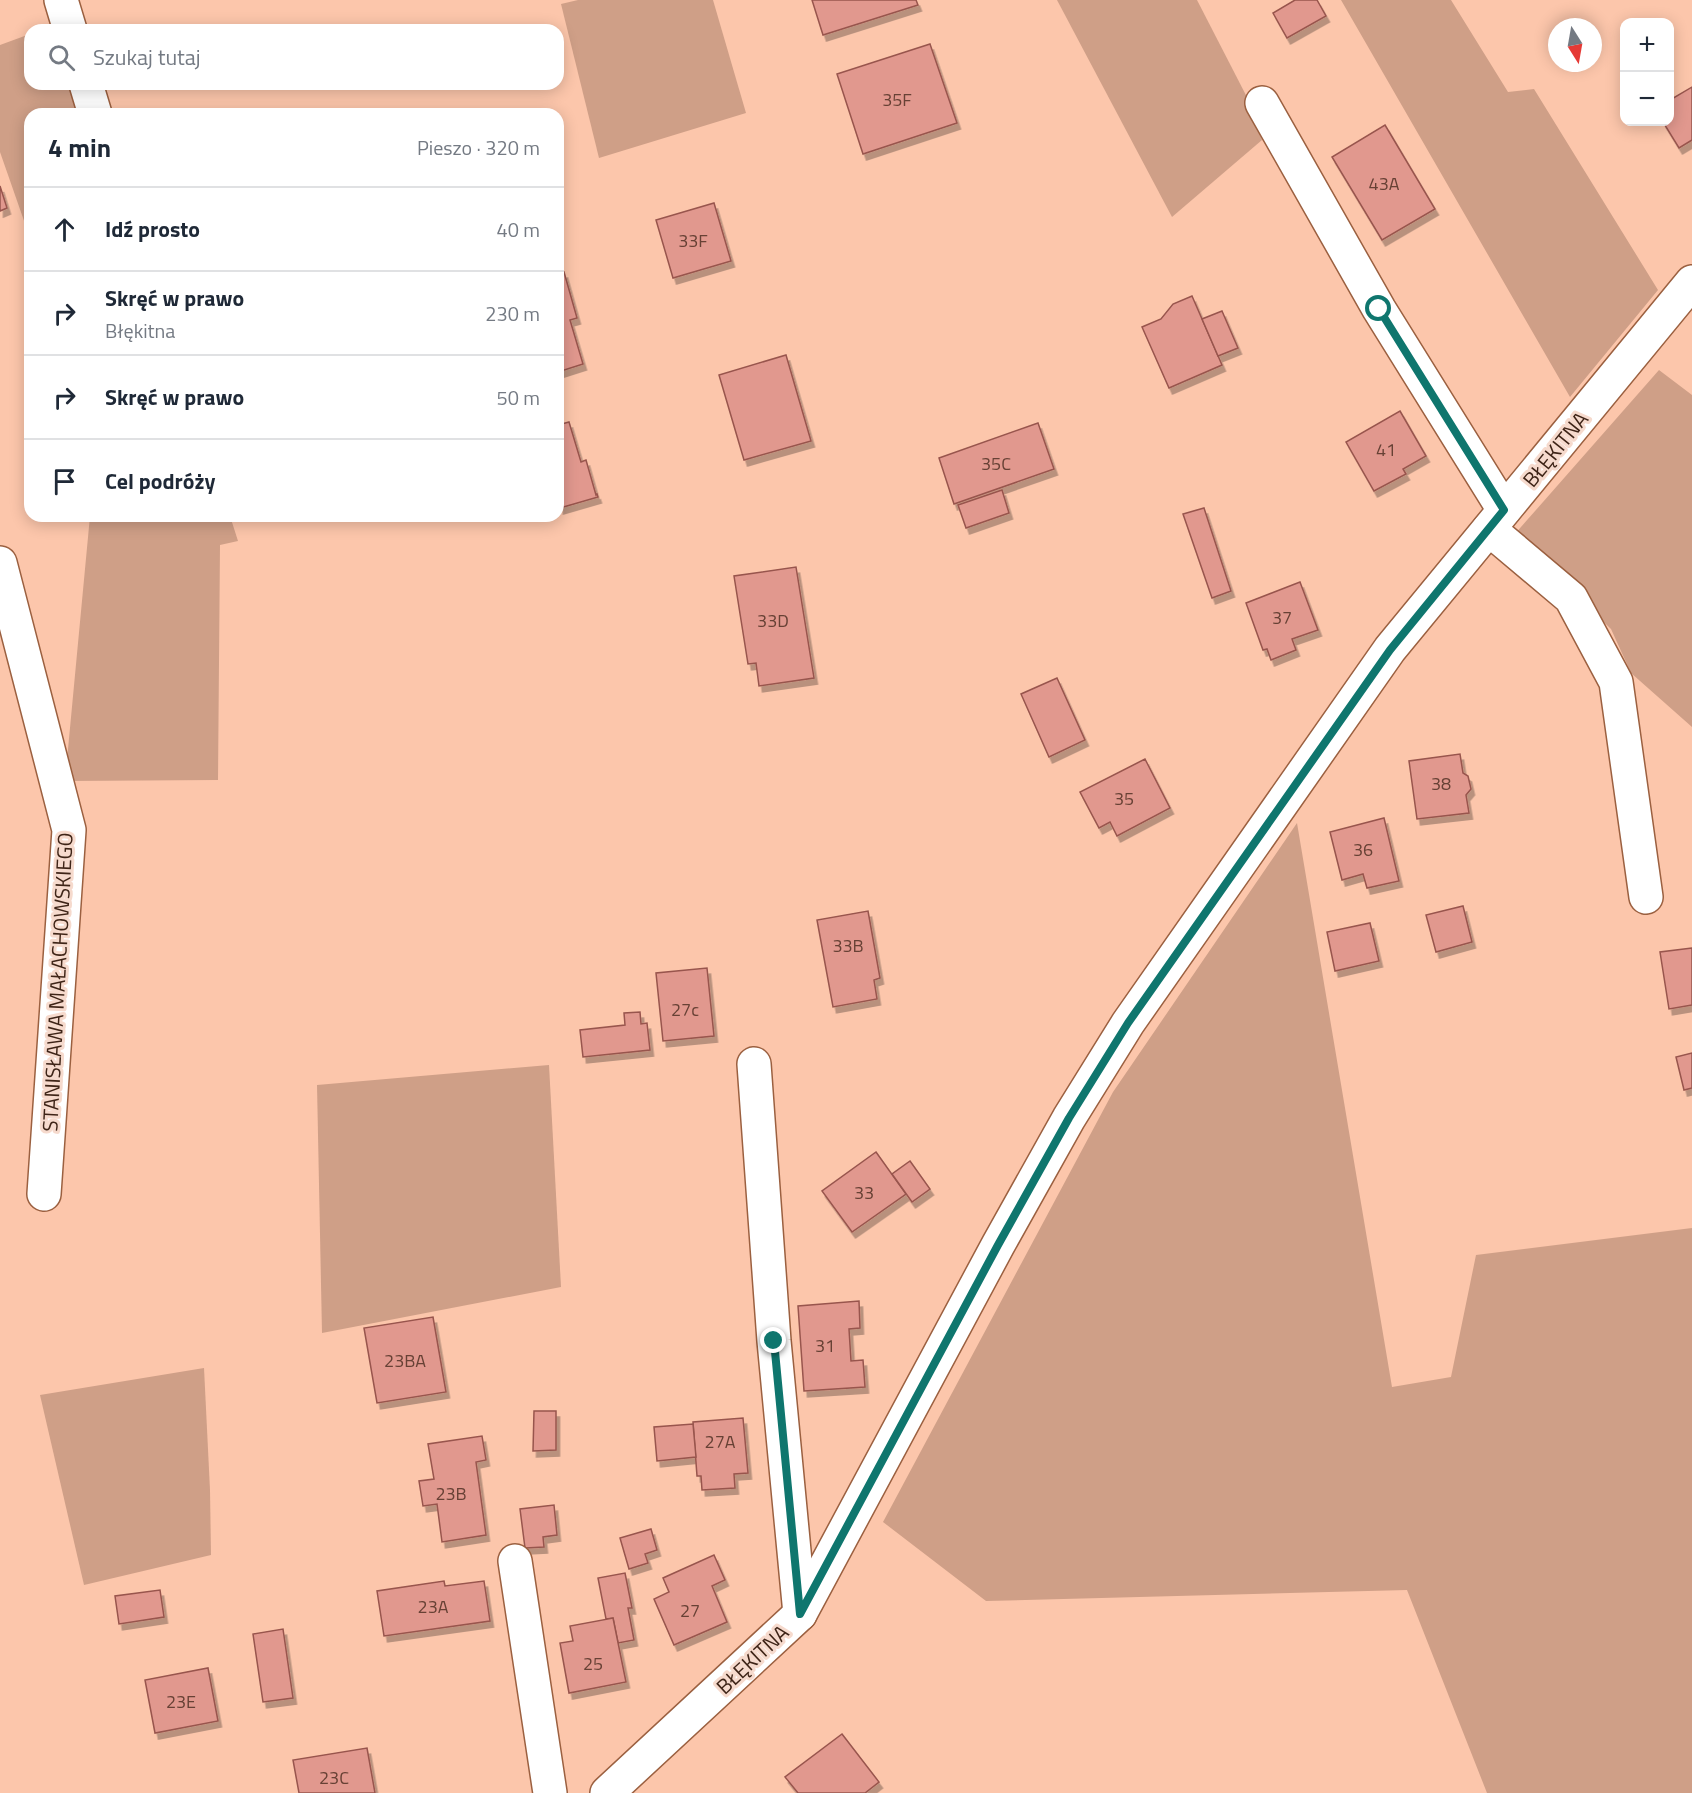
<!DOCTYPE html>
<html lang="pl">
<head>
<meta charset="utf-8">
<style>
  body { margin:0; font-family:"Titillium Web",sans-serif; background:#f2f2f3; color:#1f2937 }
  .controls { position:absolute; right:18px; top:18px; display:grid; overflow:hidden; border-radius:12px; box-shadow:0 3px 15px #0003 }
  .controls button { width:54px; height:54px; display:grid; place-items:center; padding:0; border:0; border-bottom:2px solid #e0e1e3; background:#fff; color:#1f2937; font:30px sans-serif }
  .compass { position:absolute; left:1548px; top:18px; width:54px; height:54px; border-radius:50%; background:#fff; box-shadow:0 3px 15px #0003; rotate:169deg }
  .stop { position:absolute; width:18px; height:18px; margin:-14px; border:4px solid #0f766e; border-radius:50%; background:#fff }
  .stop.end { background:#0f766e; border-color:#fff; box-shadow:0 2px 6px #0008 }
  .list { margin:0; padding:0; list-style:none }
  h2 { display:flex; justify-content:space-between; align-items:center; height:78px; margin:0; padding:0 24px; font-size:26px }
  h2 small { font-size:20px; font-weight:400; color:#747a83 }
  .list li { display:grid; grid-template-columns:39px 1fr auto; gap:18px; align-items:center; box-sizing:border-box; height:84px; padding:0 24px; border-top:2px solid #e0e1e3 }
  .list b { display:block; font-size:22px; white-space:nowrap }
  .list p { margin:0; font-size:20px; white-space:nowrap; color:#747a83 }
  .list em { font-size:20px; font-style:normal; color:#747a83 }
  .icon { flex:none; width:33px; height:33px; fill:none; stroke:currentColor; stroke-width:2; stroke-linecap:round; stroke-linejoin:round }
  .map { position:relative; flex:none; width:1692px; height:1793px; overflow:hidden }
  .search { position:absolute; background:#fff; box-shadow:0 3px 15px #0003; left:24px; top:24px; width:540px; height:66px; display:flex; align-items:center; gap:15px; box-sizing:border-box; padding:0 21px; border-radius:18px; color:#747a83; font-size:22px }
  .panel { position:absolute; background:#fff; box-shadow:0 3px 15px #0003; left:24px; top:108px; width:540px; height:414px; border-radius:18px }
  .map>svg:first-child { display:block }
</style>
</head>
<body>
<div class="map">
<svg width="1692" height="1793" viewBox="0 0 1692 1793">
  <defs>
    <filter id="shadow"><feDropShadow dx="3.5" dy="6" stdDeviation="0" flood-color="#0004"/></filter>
  </defs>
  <rect width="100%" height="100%" fill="#fcc6ab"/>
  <!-- green -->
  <g fill="#cf9f87">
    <polygon points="578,0 713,0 746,113 599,158 561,4"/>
    <polygon points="1057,0 1197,0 1250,103 1262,140 1172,217"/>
    <polygon points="1341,0 1451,0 1508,92 1534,89 1658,290 1570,397"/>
    <polygon points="30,34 30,84 77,84 85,114 30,114 30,238 0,152 0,45"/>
    <polygon points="1659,370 1692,395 1692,727 1631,673 1611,629 1514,535"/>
    <polygon points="90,516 230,516 238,541 220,545 218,780 65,781"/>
    <polygon points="1297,823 1392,1387 1451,1377 1476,1255 1692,1228 1692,1793 1487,1793 1407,1590 986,1601 883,1522 1113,1092"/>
    <polygon points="549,1065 561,1287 322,1333 317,1085"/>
    <polygon points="204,1368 210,1490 211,1555 84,1585 40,1395"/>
  </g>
  <!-- building -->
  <g fill="#e1988e" stroke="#98554d" stroke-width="1.5" filter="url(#shadow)">
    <polygon points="812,0 916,0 918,5 823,35"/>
    <polygon points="1295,0 1317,0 1326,16 1287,38 1273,13"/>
    <polygon points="930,44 957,123 863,154 837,74"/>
    <polygon points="1692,87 1692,140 1679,148 1663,122 1670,122 1670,100"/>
    <polygon points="1385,125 1435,209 1382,240 1332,157"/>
    <polygon points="0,186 7,208 0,211"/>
    <polygon points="714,203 731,261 673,278 656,220"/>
    <polygon points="564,272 577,318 570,320 583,364 558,372 558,274"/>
    <polygon points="1192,296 1222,365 1169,388 1142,327 1161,319 1173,304"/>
    <polygon points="1222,311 1238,348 1218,356 1202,319"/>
    <polygon points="786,355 811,441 744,460 719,375"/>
    <polygon points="1400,411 1426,456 1403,469 1406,474 1374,491 1346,442"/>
    <polygon points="569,422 581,462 586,460 596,495 597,494 598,497 560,508 558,425"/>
    <polygon points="1038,423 1054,469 954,504 939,458"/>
    <polygon points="1002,490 1009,513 966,528 958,505"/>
    <polygon points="1204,508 1231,591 1212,598 1183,514"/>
    <polygon points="796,567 814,678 759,686 756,663 748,664 734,576"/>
    <polygon points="1300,582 1318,630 1292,639 1296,650 1271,660 1267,649 1263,650 1246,603"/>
    <polygon points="1057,678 1085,740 1049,757 1021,694"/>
    <polygon points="1460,754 1463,773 1468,776 1471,789 1466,795 1469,813 1417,819 1409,761"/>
    <polygon points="1145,759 1170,808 1117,836 1110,822 1099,828 1080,792"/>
    <polygon points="1384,818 1399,881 1367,888 1363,874 1342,880 1330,832"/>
    <polygon points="1463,906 1472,942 1436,952 1426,915"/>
    <polygon points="868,911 880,978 874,980 877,999 833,1007 817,920"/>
    <polygon points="1370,923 1379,961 1335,971 1327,932"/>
    <polygon points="1692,948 1692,1005 1669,1009 1660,952"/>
    <polygon points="707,968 714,1036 663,1041 656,973"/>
    <polygon points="640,1012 641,1024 647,1023 650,1050 583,1057 580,1030 625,1025 624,1013"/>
    <polygon points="1692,1053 1692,1088 1684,1090 1676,1057"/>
    <polygon points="876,1152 906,1194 852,1232 822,1191"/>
    <polygon points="910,1161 930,1189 912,1202 892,1174"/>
    <polygon points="859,1301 860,1328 849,1329 851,1361 863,1360 865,1387 804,1391 798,1306"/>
    <polygon points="433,1317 446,1392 377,1403 364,1328"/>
    <polygon points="534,1411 556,1411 556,1450 533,1451"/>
    <polygon points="743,1418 748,1473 734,1474 735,1488 702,1490 701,1476 697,1476 693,1422"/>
    <polygon points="693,1424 696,1457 657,1461 654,1427"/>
    <polygon points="482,1436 486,1460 476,1462 486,1535 442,1542 437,1504 423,1506 419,1481 434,1479 428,1444"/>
    <polygon points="554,1505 557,1535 543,1537 544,1547 525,1548 520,1509"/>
    <polygon points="651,1529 657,1550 645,1554 648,1563 629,1569 620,1538"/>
    <polygon points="714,1555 725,1580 712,1586 727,1622 674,1645 654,1599 669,1592 663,1578"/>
    <polygon points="625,1573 632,1608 628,1608 634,1640 618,1643 613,1618 606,1619 598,1578"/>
    <polygon points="444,1581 445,1586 484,1581 490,1621 384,1636 377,1591"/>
    <polygon points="160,1590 164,1617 119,1624 115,1596"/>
    <polygon points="613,1618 626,1682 569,1693 560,1643 573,1641 570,1626"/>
    <polygon points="283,1629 293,1698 263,1702 253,1634"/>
    <polygon points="208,1668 218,1721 155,1733 145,1680"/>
    <polygon points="842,1734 879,1782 865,1793 798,1793 785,1777"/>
    <polygon points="367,1748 375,1793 299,1793 293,1760"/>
  </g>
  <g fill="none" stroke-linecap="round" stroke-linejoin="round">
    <!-- minor casing -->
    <g stroke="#9b6040" stroke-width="36">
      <g id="minor">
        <polyline points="61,0 70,30"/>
        <polyline points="86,84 95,114"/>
        <polyline points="1262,103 1379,309 1504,510"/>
        <polyline points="1489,529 1571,598 1616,682 1646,897"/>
        <polyline points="0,563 69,830 44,1194"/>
        <polyline points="754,1064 774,1341 800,1614"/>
        <polyline points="515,1561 550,1793"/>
        <polyline points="607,1793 800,1614 998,1245 1069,1118 1128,1023 1390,649 1692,282"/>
      </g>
    </g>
    <!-- minor -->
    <use href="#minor" stroke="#fff" stroke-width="33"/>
  </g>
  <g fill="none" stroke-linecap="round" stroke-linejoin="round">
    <!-- route -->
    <polyline stroke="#0f766e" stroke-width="8" points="774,1341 800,1614 998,1245 1069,1118 1128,1023 1390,650 1504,510 1379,309"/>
  </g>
  <g text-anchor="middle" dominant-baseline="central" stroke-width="6" stroke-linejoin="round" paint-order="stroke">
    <!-- number labels -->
    <g font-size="18" fill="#674135">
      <text x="897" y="99">35F</text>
      <text x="1384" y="183">43A</text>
      <text x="693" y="240">33F</text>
      <text x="1386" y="449">41</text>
      <text x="996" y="463">35C</text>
      <text x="1282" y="617">37</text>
      <text x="773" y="620">33D</text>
      <text x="1441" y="783">38</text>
      <text x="1124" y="798">35</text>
      <text x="1363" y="849">36</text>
      <text x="848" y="945">33B</text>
      <text x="685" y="1009">27c</text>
      <text x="864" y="1192">33</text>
      <text x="825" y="1345">31</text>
      <text x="405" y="1360">23BA</text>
      <text x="720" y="1441">27A</text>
      <text x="451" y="1493">23B</text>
      <text x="433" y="1606">23A</text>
      <text x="690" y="1610">27</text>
      <text x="593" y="1663">25</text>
      <text x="181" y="1701">23E</text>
      <text x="334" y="1777">23C</text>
    </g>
    <!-- street labels -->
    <g font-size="21" fill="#3e2417" stroke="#f6dacd">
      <text transform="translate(1555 449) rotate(-51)">BŁĘKITNA</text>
      <text transform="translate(57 982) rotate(-87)">STANISŁAWA MAŁACHOWSKIEGO</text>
      <text transform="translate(752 1659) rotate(-43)">BŁĘKITNA</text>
    </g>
  </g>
</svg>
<div class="controls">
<button>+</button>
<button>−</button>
</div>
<svg class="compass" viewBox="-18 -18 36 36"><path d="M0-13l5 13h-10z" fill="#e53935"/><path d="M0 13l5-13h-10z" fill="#747a83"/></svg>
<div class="stop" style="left:1379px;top:309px"></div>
<div class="stop end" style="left:774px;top:1341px"></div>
<div class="search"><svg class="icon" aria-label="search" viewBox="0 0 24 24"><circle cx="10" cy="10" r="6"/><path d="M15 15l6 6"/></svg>Szukaj tutaj</div>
<section class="panel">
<h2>4 min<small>Pieszo · 320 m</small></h2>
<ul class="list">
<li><svg class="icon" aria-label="ahead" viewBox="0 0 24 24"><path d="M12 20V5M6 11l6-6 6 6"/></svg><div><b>Idź prosto</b></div><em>40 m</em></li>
<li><svg class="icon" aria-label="right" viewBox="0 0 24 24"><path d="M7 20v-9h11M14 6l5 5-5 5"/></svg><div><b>Skręć w prawo</b><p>Błękitna</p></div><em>230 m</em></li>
<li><svg class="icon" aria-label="right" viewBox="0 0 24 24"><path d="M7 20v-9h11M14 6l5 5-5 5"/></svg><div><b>Skręć w prawo</b></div><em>50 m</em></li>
<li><svg class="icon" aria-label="arrive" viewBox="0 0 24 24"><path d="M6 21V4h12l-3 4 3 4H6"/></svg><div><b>Cel podróży</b></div></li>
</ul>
</section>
</div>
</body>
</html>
